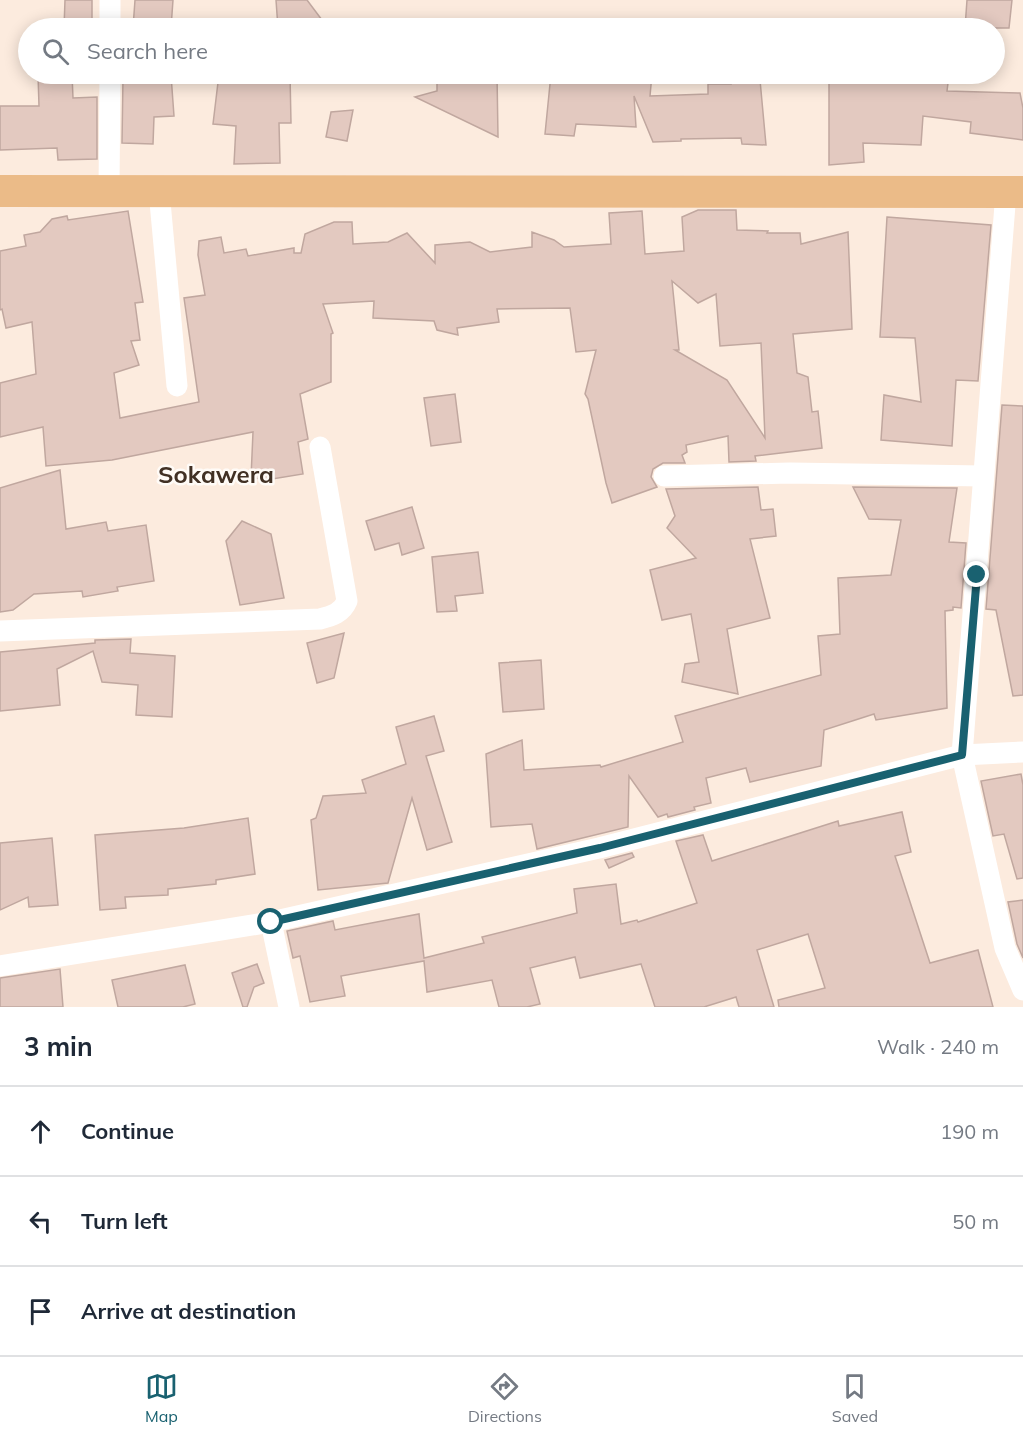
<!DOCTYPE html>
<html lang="en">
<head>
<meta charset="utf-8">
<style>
  body { margin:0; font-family:Mulish,sans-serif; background:#f6f6f7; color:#1f2937 }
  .stop { position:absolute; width:18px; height:18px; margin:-14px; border:4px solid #196170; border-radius:50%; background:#fff }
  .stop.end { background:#196170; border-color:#fff; box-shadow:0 2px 6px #0008 }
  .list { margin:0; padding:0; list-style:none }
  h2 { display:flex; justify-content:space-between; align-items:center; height:78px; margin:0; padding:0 24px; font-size:26px }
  h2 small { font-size:20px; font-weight:400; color:#747a83 }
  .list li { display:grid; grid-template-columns:39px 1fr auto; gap:18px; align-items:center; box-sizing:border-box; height:90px; padding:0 24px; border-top:2px solid #e0e1e3 }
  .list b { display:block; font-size:22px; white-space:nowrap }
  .list em { font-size:20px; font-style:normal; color:#747a83 }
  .icon { flex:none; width:33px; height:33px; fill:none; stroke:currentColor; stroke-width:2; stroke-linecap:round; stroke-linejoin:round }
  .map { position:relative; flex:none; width:1023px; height:1007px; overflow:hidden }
  .search { position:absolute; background:#fff; box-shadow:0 3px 15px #0003; left:18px; right:18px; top:18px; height:66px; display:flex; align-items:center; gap:15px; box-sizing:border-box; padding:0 21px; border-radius:33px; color:#747a83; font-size:22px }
  .sheet { height:348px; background:#fff }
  nav { display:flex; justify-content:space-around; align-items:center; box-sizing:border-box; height:84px; border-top:2px solid #e0e1e3; background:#fff; font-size:16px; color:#747a83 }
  nav a { display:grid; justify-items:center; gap:3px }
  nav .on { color:#196170 }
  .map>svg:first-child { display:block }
</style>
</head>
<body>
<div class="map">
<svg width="1023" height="1007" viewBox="0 0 1023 1007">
  <rect width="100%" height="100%" fill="#fcebde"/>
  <!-- building -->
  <g fill="#e3c9c0" stroke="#c0a79f" stroke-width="1.5" fill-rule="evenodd">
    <polygon points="65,0 92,0 92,28 64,28"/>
    <polygon points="135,0 173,0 171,28 133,28"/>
    <polygon points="276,0 307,0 328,28 278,28"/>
    <polygon points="967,0 1012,0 1009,28 965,28"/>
    <polygon points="38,74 72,74 73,98 97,97 97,159 58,160 57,148 0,150 0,106 39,106"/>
    <polygon points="219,74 290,74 291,123 279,123 280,163 234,164 236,126 213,124"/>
    <polygon points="465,74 497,74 498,137 415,97 437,91 437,76 465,76"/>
    <polygon points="551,74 652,74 650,96 708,94 708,84 731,84 730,78 760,80 766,145 742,144 741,138 681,139 681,141 653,142 634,96 636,127 576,124 574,136 545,134"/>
    <polygon points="829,74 949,75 947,91 1020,93 1023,108 1023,140 970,133 971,122 923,116 921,145 863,143 864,162 829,165"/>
    <polygon points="171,75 174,116 154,117 153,144 122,143 123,78"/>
    <polygon points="353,110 347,141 326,137 331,112"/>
    <path d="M698 210H736L737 230 768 231 767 233H800L801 244 848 232 852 329 793 334 797 373 808 377 812 412 818 411 822 448 755 456 756 461 729 462 728 436 686 445 687 452 682 455 685 463H663L653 469 651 477 657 487 612 503 606 483 588 399 585 394 596 350 576 352 570 308 497 309 499 322 457 328 458 335 437 330 434 321 373 318 374 301 323 304 333 333 331 334V382L300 394 308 439 298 442 303 474 272 479 251 478 253 432 112 460 46 466 43 427 0 437V383L36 374 32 322 6 328 2 309 0 310V251L26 246 24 235 40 232 52 219 67 216 68 220 128 211 143 302 135 303 140 340 131 341 139 365 114 373 120 418 199 402 184 298 205 295 198 255 199 241 221 237 224 253 246 249 248 256 294 248V253H301L305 234 334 222H352L353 244 388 242 407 233 435 263V245L470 242 490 252 532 247V232L554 240 564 247 611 244 609 213 642 211 645 254 684 251 682 217ZM672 281 698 303 716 294 720 346 761 343 765 438 727 380 675 350H679Z"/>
    <polygon points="887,217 991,225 978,381 956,380 952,446 881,440 884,395 921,402 915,338 880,337"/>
    <polygon points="455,394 461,442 431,446 424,398"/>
    <polygon points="1002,405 1023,406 1023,695 1013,696 996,610 986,609"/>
    <polygon points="60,470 66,529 106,522 108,531 146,525 154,581 117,587 118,591 83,597 82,591 34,594 13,610 0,612 0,488"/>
    <polygon points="758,487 761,510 773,509 776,536 750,539 770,618 727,629 738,694 682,682 685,664 699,662 691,614 662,620 650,570 696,558 667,528 675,516 666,489"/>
    <polygon points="853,487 957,488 949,542 966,543 961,608 953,607 953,610 945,611 947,708 876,720 874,714 824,730 821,766 750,782 746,768 706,778 711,803 694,807 695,810 668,817 667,814 658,817 629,776 628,827 537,849 532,824 491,827 486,754 522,740 524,770 600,765 601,767 683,742 675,716 821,675 818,636 840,634 838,578 891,575 901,520 869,519"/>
    <polygon points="412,507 424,548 402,555 399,543 375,550 366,521"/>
    <polygon points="242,521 271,534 284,598 240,605 226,541"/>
    <polygon points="478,552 483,593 455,596 457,611 437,612 432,557"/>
    <polygon points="344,633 334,678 317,683 307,643"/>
    <polygon points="131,639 130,653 175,656 172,717 136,715 138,685 102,682 93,651 57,669 60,705 0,711 0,652 95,643 95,640"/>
    <polygon points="541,660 544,709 503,712 499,663"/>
    <polygon points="434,716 444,751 426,756 452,842 427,850 412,798 388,883 318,890 311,820 316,818 323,796 366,793 362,780 406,764 396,727"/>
    <polygon points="1021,774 1023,785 1023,878 1017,879 1004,834 993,836 981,781"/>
    <polygon points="902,812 911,852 895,856 930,963 978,950 993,1007 779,1007 778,1000 825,988 808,934 757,950 774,1007 739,1007 736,997 704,1007 655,1007 641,964 580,978 575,957 530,968 540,1004 527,1007 499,1007 492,980 427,992 424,961 341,976 345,996 310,1002 300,956 293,958 287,931 333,921 335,930 419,914 424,958 484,943 482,937 577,913 574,889 616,884 621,924 637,920 638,922 697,903 676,841 703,835 712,861 838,821 839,826"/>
    <polygon points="248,818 255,874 216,880 216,884 168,889 168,895 125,897 126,908 100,910 95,835 184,828"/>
    <polygon points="52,838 58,905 29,907 28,897 0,910 0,843"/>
    <polygon points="632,853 634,857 609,868 605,860"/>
    <polygon points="1023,900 1023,958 1017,944 1008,902"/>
    <polygon points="257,964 264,983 254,987 247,1007 243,1007 232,973"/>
    <polygon points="185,965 195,1004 183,1007 118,1007 112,980"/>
    <polygon points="60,969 63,1007 0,1007 0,978"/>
  </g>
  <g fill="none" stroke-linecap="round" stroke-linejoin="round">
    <!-- minor -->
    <g stroke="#fff" stroke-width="21">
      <polyline points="110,28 110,0"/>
      <polyline points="109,190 110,74"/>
      <polyline points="159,191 177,386"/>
      <polyline points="1006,192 962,755 1005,948 1023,990"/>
      <polyline points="664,476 790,473 983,476"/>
      <path d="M0 631 320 619C332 616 342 613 347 601L320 447"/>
      <polyline points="271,922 289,1007"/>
      <polyline points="0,966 271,922 599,848 962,755 1023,752"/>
    </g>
    <!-- primary -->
    <polyline stroke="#ebbb88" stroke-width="32" points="0,191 1023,192"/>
  </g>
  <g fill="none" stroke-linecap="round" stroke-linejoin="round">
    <!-- route -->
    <polyline stroke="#196170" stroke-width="8" points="271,922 600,848 962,755 977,575"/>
  </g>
  <g text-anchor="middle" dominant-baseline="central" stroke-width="5" stroke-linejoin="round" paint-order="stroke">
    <!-- quarter labels -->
    <g font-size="24" font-weight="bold" fill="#413024" stroke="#fffbf7">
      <text x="216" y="474">Sokawera</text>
    </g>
  </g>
</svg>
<div class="stop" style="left:271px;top:922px"></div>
<div class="stop end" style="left:977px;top:575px"></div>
<div class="search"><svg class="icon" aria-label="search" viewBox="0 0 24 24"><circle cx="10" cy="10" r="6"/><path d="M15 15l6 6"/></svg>Search here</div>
</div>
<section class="sheet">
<h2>3 min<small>Walk · 240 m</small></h2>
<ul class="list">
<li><svg class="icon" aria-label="ahead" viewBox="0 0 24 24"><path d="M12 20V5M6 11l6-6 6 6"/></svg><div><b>Continue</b></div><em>190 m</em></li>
<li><svg class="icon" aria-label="left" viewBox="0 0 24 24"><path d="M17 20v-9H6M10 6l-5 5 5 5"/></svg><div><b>Turn left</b></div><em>50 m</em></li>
<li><svg class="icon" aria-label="arrive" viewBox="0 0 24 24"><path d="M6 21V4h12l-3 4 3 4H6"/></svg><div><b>Arrive at destination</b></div></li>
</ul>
</section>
<nav>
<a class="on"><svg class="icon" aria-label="map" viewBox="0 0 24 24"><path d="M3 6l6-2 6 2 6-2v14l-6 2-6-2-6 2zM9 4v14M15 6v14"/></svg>Map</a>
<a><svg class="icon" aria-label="directions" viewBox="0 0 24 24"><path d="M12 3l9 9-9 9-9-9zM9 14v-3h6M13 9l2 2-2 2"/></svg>Directions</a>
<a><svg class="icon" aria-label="saved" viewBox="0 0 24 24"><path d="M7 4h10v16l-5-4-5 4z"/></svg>Saved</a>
</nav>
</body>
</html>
